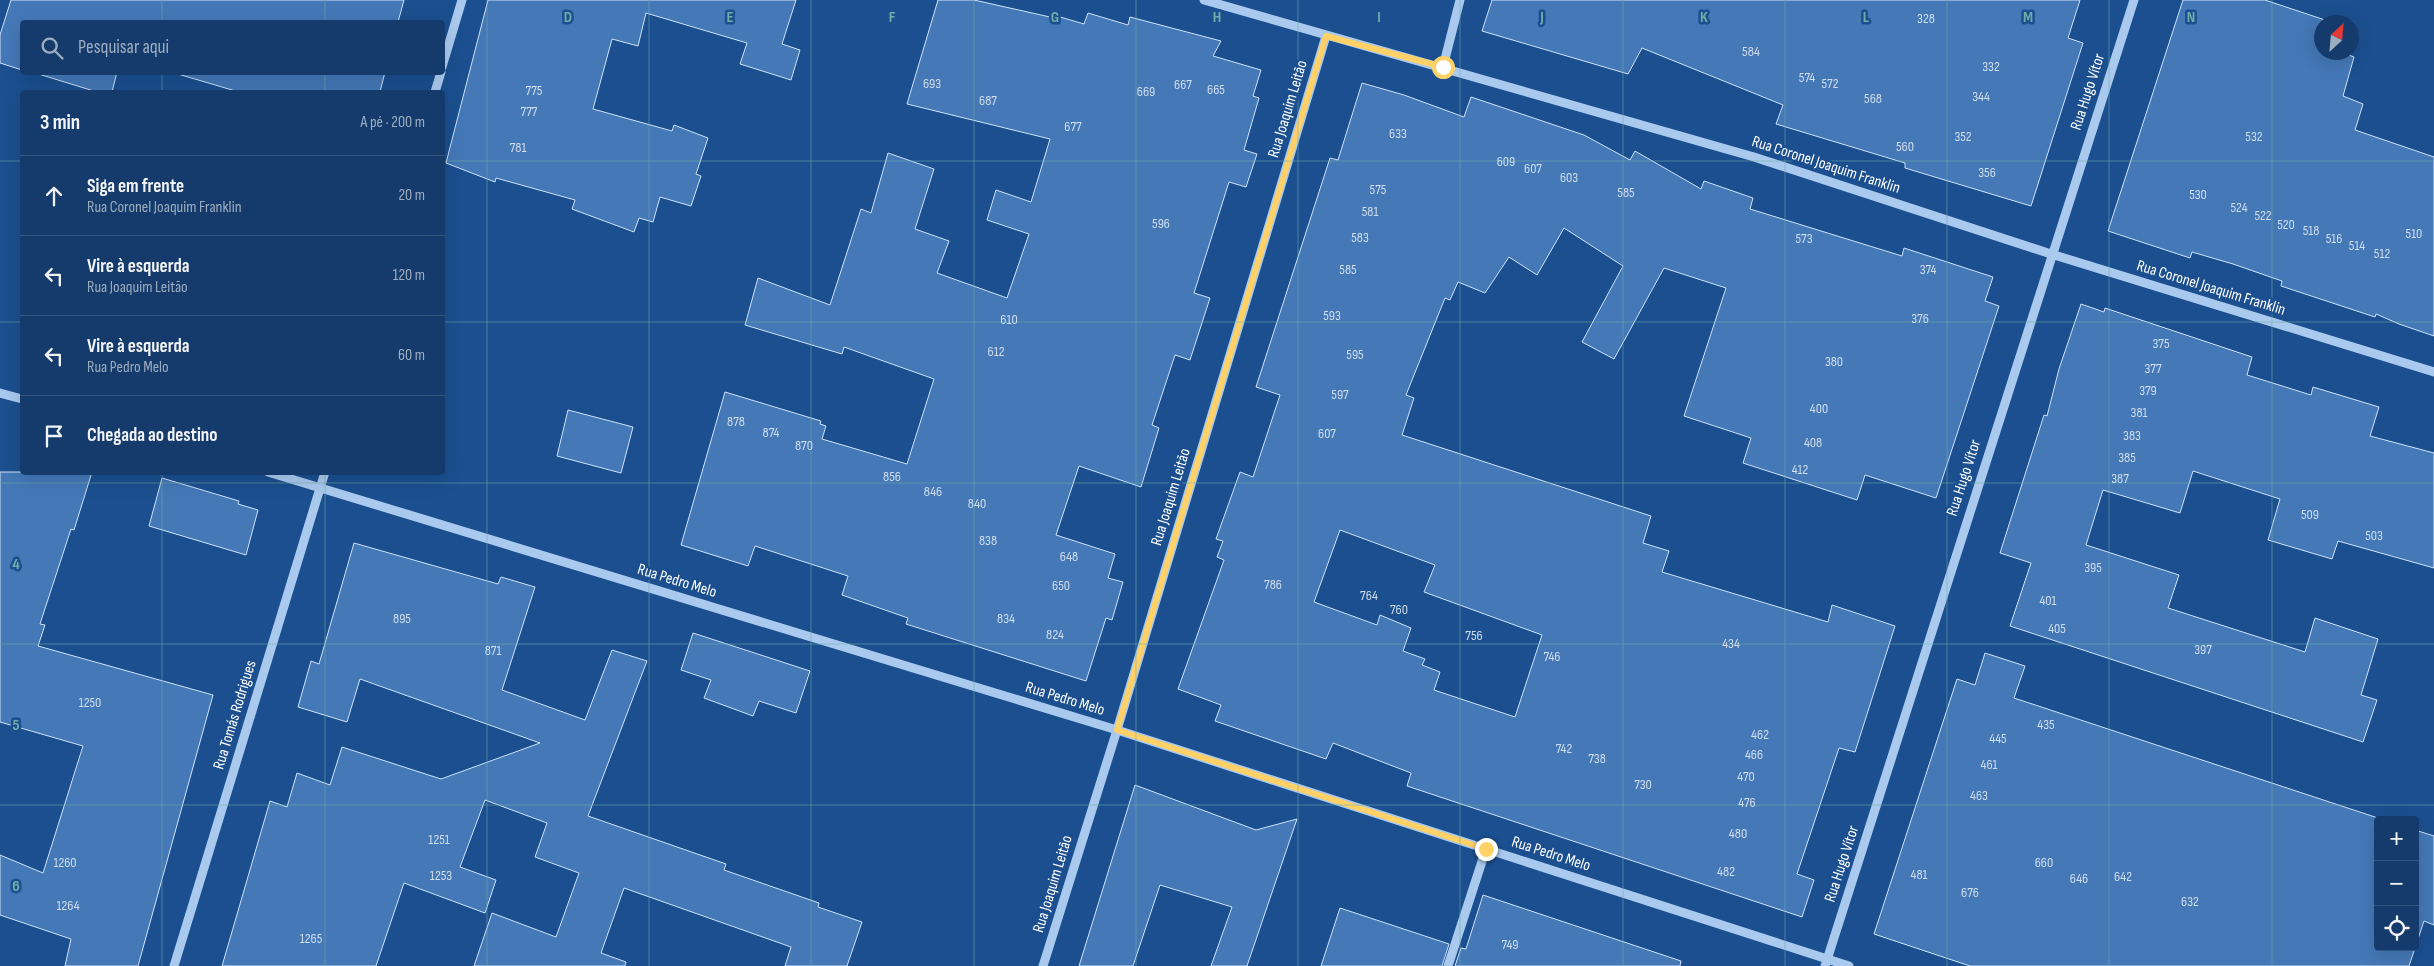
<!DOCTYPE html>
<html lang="pt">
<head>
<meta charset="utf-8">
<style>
  body { margin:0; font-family:"Sofia Sans Condensed",sans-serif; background:#214673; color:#f1f3f6 }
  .controls { position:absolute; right:15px; bottom:15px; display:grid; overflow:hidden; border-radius:5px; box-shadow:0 5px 20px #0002 }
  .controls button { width:45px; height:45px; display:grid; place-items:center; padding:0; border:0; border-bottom:1px solid #33557e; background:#143b6b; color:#f1f3f6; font:25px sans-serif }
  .compass { position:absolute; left:2314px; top:15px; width:45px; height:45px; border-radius:50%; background:#143b6b; box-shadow:0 5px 20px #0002; rotate:26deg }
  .stop { position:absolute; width:15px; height:15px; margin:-11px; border:4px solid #ffd166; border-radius:50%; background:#fff }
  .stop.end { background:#ffd166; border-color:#fff; box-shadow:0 1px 5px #0008 }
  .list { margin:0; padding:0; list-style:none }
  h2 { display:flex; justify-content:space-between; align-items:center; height:65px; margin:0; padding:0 20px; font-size:21px }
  h2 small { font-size:16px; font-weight:400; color:#9dadc1 }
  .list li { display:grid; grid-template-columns:32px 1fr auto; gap:15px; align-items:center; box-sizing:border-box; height:80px; padding:0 20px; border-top:1px solid #33557e }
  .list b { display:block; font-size:19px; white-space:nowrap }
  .list p { margin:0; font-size:16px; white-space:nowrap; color:#9dadc1 }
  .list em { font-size:16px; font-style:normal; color:#9dadc1 }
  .icon { flex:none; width:28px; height:28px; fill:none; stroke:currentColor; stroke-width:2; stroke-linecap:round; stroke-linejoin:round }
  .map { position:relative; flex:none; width:2434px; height:966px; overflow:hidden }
  .search { position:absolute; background:#143b6b; box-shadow:0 5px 20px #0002; left:20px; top:20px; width:425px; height:55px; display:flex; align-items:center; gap:12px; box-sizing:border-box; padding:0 18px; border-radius:5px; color:#9dadc1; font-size:19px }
  .panel { position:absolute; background:#143b6b; box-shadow:0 5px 20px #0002; left:20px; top:90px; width:425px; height:385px; border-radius:5px }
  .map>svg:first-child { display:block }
</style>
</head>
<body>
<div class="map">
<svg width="2434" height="966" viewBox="0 0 2434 966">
  <rect width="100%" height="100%" fill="#1b4f8f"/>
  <!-- building -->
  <g fill="#4478b7" stroke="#cfe3fa" fill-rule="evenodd">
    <polygon points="11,0 404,0 398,22 22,22 22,70 0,63 0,35"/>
    <polygon points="488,0 796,0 782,44 800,50 791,80 740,64 747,43 646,13 638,46 612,39 593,109 672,131 674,125 708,138 696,174 701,176 691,206 660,197 653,222 639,218 634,232 572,209 575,200 496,178 495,182 446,163"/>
    <polygon points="938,0 974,0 1050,17 1050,14 1084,24 1088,13 1128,25 1130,17 1221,41 1213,56 1261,70 1253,96 1259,98 1244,150 1257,154 1246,187 1229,182 1194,293 1210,298 1190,360 1175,355 1152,425 1159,428 1141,487 1079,466 1056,535 1115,554 1108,578 1123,582 1112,620 1106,618 1086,681 906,624 908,618 842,595 848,576 755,546 748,566 681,545 725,392 821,421 820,424 826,426 822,439 907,464 934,379 844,347 842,354 745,325 758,278 830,305 861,209 871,213 888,153 934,169 915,229 949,241 937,273 1007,298 1029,234 987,220 996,190 1031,202 1050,139 907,104"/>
    <polygon points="1492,0 2080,0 2068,38 2083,43 2031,206 1905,168 1905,163 1776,124 1783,105 1642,48 1628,74 1482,31"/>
    <polygon points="2183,0 2265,0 2325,20 2322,22 2316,45 2322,46 2322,52 2341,52 2354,57 2343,96 2363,104 2355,130 2434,157 2434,336 2399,324 2376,314 2375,317 2281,286 2282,281 2233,264 2192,252 2190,258 2108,231"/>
    <polygon points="32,72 117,72 112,92 97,92"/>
    <polygon points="171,72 385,72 380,92 239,92"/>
    <path d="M1362 83 1404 95 1464 117 1471 97 1584 135 1630 160 1635 151 1701 189 1704 181 1753 198 1750 209 1902 256 1904 248 1993 277 1985 301 1999 306 1936 498 1865 475 1857 500 1743 463 1751 438 1684 416 1726 288 1664 268 1614 359 1582 342 1623 266 1564 228 1537 275 1509 257 1485 293 1458 282 1450 300 1445 298 1406 395 1414 398 1402 435 1651 516 1643 543 1669 551 1662 572 1828 622 1832 605 1895 626 1855 752 1839 748 1797 874 1814 880 1802 917 1407 786 1411 773 1333 743 1326 759 1215 721 1221 705 1178 689 1224 560 1217 557 1223 541 1216 539 1240 472 1253 477 1280 395 1256 387 1330 158 1338 160ZM1340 530 1435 565 1424 592 1542 635 1515 717 1434 690 1440 672 1422 665 1425 659 1403 651 1411 628 1380 615 1377 625 1314 602Z"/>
    <polygon points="2081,304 2104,312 2105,308 2252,357 2247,375 2311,395 2313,387 2379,407 2370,436 2434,453 2434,568 2338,541 2332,559 2268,540 2280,499 2193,471 2180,513 2103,490 2086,545 2179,575 2168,608 2305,652 2315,618 2378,639 2361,695 2377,700 2363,742 2010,626 2031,563 2000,553 2044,415 2047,416 2059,369"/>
    <polygon points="568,410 633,427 621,473 557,456"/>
    <polygon points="0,472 92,472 74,530 71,529 40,624 45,625 38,646 213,695 138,966 65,966 71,939 0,915 0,855 43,873 83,746 0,722"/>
    <polygon points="162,478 239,501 238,504 258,510 246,555 149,526"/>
    <polygon points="354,543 498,584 501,577 535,587 502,690 585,720 612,650 647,661 588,816 726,864 724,870 819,903 818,907 862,922 847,966 785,966 791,947 624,888 601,953 626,962 625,966 474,966 492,913 556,937 579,873 535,857 547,823 485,800 460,867 496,880 485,913 404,883 376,966 222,966 270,801 287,807 297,773 330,785 342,747 441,779 540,743 360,679 347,722 298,707 311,661 319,664"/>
    <polygon points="693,633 810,671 796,713 759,701 753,716 704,698 711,680 681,670"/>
    <polygon points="1985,653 2025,666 2014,698 2384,820 2378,820 2378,947 2415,947 2415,830 2434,836 2434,925 2424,921 2409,966 1970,966 1874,934 1957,679 1975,685"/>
    <polygon points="1135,785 1256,830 1297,819 1247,966 1211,966 1232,907 1160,885 1133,966 1079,966"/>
    <polygon points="1483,895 1681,961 1680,966 1455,966 1461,948 1466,949"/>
    <polygon points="1340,908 1449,944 1442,966 1321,966"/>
  </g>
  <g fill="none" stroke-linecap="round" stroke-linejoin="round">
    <!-- minor -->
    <g stroke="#a9c9ee" stroke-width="9">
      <polyline points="1204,0 1754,157 2051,254 2434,372"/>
      <polyline points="442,67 462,0"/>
      <polyline points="1443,67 1460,0"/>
      <polyline points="435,92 441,72"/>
      <polyline points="0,393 22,399"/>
      <polyline points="268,472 1117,730 1849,966"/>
      <polyline points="174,966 325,472"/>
      <polyline points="1043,966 1117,730 1326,36"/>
      <polyline points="1448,966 1486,849"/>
      <polyline points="1825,966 2134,0"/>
    </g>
  </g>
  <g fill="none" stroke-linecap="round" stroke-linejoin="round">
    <!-- route -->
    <polyline stroke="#ffd166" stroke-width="6" points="1443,67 1326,36 1117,730 1486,849"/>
  </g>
  <!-- grid -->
  <path fill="none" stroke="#6fada8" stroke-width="1" stroke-opacity="0.55" d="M162 0V22M325 0V22M487 0V966M649 0V966M811 0V966M974 0V966M1136 0V966M1298 0V966M1460 0V966M1623 0V966M1785 0V966M1947 0V966M2109 0V966M2272 0V966M162 72V92M325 72V92M0 161H22M442 161H2434M0 322H22M442 322H2434M162 472V966M325 472V966M0 483H2434M0 644H2434M0 805H2434"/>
  <g text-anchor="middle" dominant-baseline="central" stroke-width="5" stroke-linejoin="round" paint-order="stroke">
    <!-- number labels -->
    <g font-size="14" fill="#d0dded">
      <text x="1926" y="18">328</text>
      <text x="1751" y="51">584</text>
      <text x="1991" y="66">332</text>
      <text x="1807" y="77">574</text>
      <text x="932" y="83">693</text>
      <text x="1830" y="83">572</text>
      <text x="1183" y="84">667</text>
      <text x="1216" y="89">665</text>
      <text x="534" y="90">775</text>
      <text x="1146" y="91">669</text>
      <text x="1981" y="96">344</text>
      <text x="1873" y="98">568</text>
      <text x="988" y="100">687</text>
      <text x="529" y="111">777</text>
      <text x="1073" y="126">677</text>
      <text x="1398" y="133">633</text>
      <text x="1963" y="136">352</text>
      <text x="2254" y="136">532</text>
      <text x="1905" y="146">560</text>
      <text x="518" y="147">781</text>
      <text x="1506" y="161">609</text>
      <text x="1533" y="168">607</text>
      <text x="1987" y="172">356</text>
      <text x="1569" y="177">603</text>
      <text x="1378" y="189">575</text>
      <text x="1626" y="192">585</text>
      <text x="2198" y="194">530</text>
      <text x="2239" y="207">524</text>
      <text x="1370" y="211">581</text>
      <text x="2263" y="215">522</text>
      <text x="1161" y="223">596</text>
      <text x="2286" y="224">520</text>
      <text x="2311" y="230">518</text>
      <text x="2414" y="233">510</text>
      <text x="1360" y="237">583</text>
      <text x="1804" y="238">573</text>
      <text x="2334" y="238">516</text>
      <text x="2357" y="245">514</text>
      <text x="2382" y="253">512</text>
      <text x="1348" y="269">585</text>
      <text x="1928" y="269">374</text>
      <text x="1332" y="315">593</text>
      <text x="1920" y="318">376</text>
      <text x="1009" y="319">610</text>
      <text x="2161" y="343">375</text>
      <text x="996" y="351">612</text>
      <text x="1355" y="354">595</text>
      <text x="1834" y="361">380</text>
      <text x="2153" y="368">377</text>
      <text x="2148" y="390">379</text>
      <text x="1340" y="394">597</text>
      <text x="1819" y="408">400</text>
      <text x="2139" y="412">381</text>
      <text x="736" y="421">878</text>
      <text x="771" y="432">874</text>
      <text x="1327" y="433">607</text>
      <text x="2132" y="435">383</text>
      <text x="1813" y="442">408</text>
      <text x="804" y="445">870</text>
      <text x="2127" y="457">385</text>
      <text x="1800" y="469">412</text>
      <text x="892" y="476">856</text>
      <text x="2120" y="478">387</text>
      <text x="933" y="491">846</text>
      <text x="977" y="503">840</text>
      <text x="2310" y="514">509</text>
      <text x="2374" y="535">503</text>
      <text x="988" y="540">838</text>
      <text x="1069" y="556">648</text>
      <text x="2093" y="567">395</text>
      <text x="1273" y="584">786</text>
      <text x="1061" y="585">650</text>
      <text x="1369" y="595">764</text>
      <text x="2048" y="600">401</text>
      <text x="1399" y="609">760</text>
      <text x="402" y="618">895</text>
      <text x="1006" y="618">834</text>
      <text x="2057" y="628">405</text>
      <text x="1055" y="634">824</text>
      <text x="1474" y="635">756</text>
      <text x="1731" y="643">434</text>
      <text x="2203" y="649">397</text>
      <text x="493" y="650">871</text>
      <text x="1552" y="656">746</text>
      <text x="90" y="702">1250</text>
      <text x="2046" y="724">435</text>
      <text x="1760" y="734">462</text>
      <text x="1998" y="738">445</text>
      <text x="1564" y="748">742</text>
      <text x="1754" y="754">466</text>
      <text x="1597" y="758">738</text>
      <text x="1989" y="764">461</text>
      <text x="1746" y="776">470</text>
      <text x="1643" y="784">730</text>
      <text x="1979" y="795">463</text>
      <text x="1747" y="802">476</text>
      <text x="1738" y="833">480</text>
      <text x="439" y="839">1251</text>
      <text x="65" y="862">1260</text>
      <text x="2044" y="862">660</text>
      <text x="1726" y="871">482</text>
      <text x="1919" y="874">481</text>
      <text x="441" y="875">1253</text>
      <text x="2123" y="876">642</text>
      <text x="2079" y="878">646</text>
      <text x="1970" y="892">676</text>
      <text x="2190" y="901">632</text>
      <text x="68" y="905">1264</text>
      <text x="311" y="938">1265</text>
      <text x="1510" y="944">749</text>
    </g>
    <!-- street labels -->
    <g font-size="16" fill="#fff" stroke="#1b4f8f">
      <text transform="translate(2088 92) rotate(-72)">Rua Hugo Vítor</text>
      <text transform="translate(1288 109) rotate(-73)">Rua Joaquim Leitão</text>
      <text transform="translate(1826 165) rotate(18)">Rua Coronel Joaquim Franklin</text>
      <text transform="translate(2211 288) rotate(17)">Rua Coronel Joaquim Franklin</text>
      <text transform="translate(1964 478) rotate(-72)">Rua Hugo Vítor</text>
      <text transform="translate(1171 497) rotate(-73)">Rua Joaquim Leitão</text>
      <text transform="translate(677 581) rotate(17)">Rua Pedro Melo</text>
      <text transform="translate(1065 699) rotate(17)">Rua Pedro Melo</text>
      <text transform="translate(235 715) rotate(-73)">Rua Tomás Rodrigues</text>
      <text transform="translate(1551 854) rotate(18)">Rua Pedro Melo</text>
      <text transform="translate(1842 864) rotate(-72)">Rua Hugo Vítor</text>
      <text transform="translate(1053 884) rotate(-73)">Rua Joaquim Leitão</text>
    </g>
  </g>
  <g font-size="16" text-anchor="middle" font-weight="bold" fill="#6fada8" stroke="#1b4f8f" stroke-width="5" stroke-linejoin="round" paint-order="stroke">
    <text x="568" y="22">D</text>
    <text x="730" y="22">E</text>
    <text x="892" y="22">F</text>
    <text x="1055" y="22">G</text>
    <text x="1217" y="22">H</text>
    <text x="1379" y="22">I</text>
    <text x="1542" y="22">J</text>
    <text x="1704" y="22">K</text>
    <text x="1866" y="22">L</text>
    <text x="2028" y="22">M</text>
    <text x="2191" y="22">N</text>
    <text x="16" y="569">4</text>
    <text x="16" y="730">5</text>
    <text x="16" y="891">6</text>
  </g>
</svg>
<div class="controls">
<button>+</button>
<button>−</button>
<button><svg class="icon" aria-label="locate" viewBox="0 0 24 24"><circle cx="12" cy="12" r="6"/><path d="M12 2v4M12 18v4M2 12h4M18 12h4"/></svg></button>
</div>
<svg class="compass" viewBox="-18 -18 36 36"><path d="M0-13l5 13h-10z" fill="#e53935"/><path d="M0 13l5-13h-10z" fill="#9dadc1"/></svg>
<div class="stop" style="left:1443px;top:67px"></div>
<div class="stop end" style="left:1486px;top:849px"></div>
<div class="search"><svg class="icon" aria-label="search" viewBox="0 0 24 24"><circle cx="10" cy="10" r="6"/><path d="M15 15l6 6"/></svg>Pesquisar aqui</div>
<section class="panel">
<h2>3 min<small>A pé · 200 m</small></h2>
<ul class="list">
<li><svg class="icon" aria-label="ahead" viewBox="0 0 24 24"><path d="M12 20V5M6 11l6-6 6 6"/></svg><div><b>Siga em frente</b><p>Rua Coronel Joaquim Franklin</p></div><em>20 m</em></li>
<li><svg class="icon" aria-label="left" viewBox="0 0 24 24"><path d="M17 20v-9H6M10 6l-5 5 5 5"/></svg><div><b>Vire à esquerda</b><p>Rua Joaquim Leitão</p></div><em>120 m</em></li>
<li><svg class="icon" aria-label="left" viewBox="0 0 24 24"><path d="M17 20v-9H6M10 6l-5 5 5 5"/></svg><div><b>Vire à esquerda</b><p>Rua Pedro Melo</p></div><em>60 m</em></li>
<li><svg class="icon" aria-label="arrive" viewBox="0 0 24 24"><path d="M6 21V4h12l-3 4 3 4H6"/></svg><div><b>Chegada ao destino</b></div></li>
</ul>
</section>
</div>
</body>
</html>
